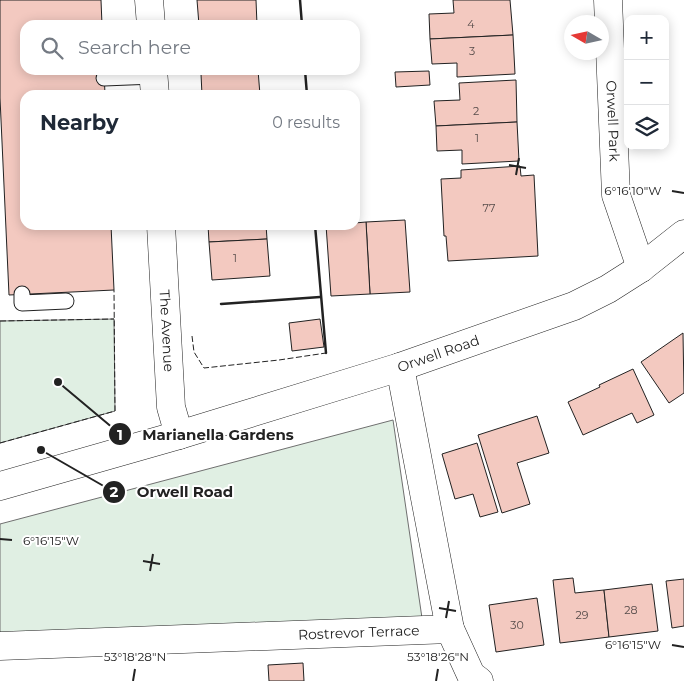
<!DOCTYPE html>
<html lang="en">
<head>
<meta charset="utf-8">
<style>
  body { margin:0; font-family:Montserrat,sans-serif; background:#f6f6f7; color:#1f2937 }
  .controls { position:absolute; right:15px; top:15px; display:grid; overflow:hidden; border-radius:10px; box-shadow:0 2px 12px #0003 }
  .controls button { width:45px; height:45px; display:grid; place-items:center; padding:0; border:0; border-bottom:1px solid #e0e1e3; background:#fff; color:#1f2937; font:25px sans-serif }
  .compass { position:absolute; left:564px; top:15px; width:45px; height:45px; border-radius:50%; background:#fff; box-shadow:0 2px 12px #0003; rotate:279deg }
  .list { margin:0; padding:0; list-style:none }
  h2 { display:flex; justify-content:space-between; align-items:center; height:65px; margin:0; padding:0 20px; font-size:21px }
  h2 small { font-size:16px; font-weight:400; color:#747a83 }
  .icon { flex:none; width:28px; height:28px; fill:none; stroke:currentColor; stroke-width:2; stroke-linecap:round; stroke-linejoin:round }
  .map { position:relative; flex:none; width:684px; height:681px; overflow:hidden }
  .search { position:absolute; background:#fff; box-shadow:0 2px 12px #0003; left:20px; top:20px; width:340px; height:55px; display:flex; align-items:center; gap:12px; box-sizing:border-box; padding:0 18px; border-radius:15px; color:#747a83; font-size:19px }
  .panel { position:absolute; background:#fff; box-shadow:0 2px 12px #0003; left:20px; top:90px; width:340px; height:140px; border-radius:15px }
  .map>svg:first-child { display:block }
</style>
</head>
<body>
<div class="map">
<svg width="684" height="681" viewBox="0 0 684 681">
  <rect width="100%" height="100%" fill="#fff"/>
  <!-- green -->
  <g fill="#e0efe3" stroke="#6f6f6f">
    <polygon points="114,319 115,411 0,443 0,321"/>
    <polygon points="393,420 422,618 0,635 0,524"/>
  </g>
  <!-- building -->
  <g fill="#f3c9c0" stroke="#222">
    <polygon points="0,0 101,0 102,25 25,25 25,70 104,70 105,95 25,95 25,225 111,225 114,290 9,295 0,98"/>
    <polygon points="197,0 256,0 257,25 199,25"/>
    <polygon points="453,0 510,0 513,35 430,39 429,14 454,13"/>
    <polygon points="513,35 515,74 457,77 457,63 432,64 430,39"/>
    <polygon points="200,70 258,70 201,74"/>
    <polygon points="258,70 260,95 202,95 201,74"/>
    <polygon points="429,71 430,85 396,87 395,72"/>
    <polygon points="516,80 517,122 436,126 434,101 460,100 459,83"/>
    <polygon points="517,122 519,161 462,164 462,150 437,151 436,126"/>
    <polygon points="520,166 521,176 534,175 538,256 448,261 446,236 444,236 441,179 461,178 461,170"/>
    <polygon points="405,220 410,292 370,294 366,222"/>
    <polygon points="366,222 370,294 331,296 326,225 355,225 355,223"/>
    <polygon points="208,225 266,225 267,239 209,242"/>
    <polygon points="267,239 270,276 212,280 209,242"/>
    <polygon points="320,319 324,347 292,351 289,323"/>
    <polygon points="683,333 684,393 669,403 641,362"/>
    <polygon points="633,369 654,415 637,423 632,413 583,435 568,402 600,387 599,385"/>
    <polygon points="537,416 549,453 517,463 530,504 502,513 478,435"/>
    <polygon points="477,443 498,512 480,517 473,494 455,499 442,454"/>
    <polygon points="573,578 575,593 604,590 609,637 560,643 553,580"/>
    <polygon points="684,579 684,626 672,628 666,581"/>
    <polygon points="652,584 658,631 609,637 604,590"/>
    <polygon points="537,598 544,645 496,652 489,605"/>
    <polygon points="303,663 304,681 269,681 268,665"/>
  </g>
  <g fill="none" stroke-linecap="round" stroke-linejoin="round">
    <!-- service casing -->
    <g stroke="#222" stroke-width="17">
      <g id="service">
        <polyline points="104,78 154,76"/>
        <polyline points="22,294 22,303 66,301"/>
      </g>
    </g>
    <!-- minor casing -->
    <g stroke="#222" stroke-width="29">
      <g id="minor">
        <polyline points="149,0 151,25"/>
        <polyline points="153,70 155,95"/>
        <path id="s1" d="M161 225 171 407 179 435"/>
        <polyline points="450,629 471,675 479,681"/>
        <path id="s2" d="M0 646 450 629 400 367"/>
      </g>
    </g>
    <!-- tertiary casing -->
    <g stroke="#222" stroke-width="29">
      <g id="tertiary">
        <path id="s3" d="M608 0 616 195 641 268"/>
        <path id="s4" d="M0 486 179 435 400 367 574 306 608 289 641 268 684 234"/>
      </g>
    </g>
    <!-- service -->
    <use href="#service" stroke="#fff" stroke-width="15"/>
    <!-- minor -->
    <use href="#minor" stroke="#fff" stroke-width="28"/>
    <!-- tertiary -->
    <use href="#tertiary" stroke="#fff" stroke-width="28"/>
    <!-- fence -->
    <g stroke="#222" stroke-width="1" stroke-dasharray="6 2.5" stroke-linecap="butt">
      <polyline points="0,321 114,319"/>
      <polyline points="192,336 194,352 204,368 279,360 326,353"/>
      <polyline points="0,443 115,411 114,290"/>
    </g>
    <!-- wall -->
    <g stroke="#222" stroke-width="2.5">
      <polyline points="300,0 302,25"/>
      <polyline points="305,70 307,95"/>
      <polyline points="315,225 326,353"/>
      <polyline points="221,304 320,297"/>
    </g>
  </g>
  <!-- ticks -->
  <path fill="none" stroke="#222" stroke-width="2" d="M509 165 526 168M516 175 519 158M672 191 684 193M0 539 12 540M143 561 160 564M150 571 153 554M439 608 456 611M446 618 449 601M672 645 684 647M133 681 135 669M436 681 438 669"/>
  <g text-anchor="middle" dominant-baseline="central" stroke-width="4" stroke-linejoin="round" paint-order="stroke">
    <!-- number labels -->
    <g font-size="11" fill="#564c4a">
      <text x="471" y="24">4</text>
      <text x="472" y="51">3</text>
      <text x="476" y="111">2</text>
      <text x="477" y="138">1</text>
      <text x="489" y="208">77</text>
      <text x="235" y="258">1</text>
      <text x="631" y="610">28</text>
      <text x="582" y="615">29</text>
      <text x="517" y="625">30</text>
    </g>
    <!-- street labels -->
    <g font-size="14" fill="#222" stroke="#fff">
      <text stroke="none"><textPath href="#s3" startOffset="121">Orwell Park</textPath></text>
      <text stroke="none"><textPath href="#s1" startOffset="106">The Avenue</textPath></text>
      <text stroke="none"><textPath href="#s4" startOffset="458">Orwell Road</textPath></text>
      <text stroke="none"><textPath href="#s2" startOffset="359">Rostrevor Terrace</textPath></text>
    </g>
  </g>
  <g font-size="12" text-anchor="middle" fill="#222" stroke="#fff" stroke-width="4" stroke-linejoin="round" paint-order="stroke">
    <text x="633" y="195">6°16'10"W</text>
    <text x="51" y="545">6°16'15"W</text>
    <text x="633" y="649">6°16'15"W</text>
    <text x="135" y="661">53°18'28"N</text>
    <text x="438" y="661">53°18'26"N</text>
  </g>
  <!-- callouts -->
  <path fill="none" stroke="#222" stroke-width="2" d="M58 382L120 434M41 450L114 492"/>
  <g fill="#222" stroke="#fff" stroke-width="2">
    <circle cx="58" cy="382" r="5"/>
    <circle cx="41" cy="450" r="5"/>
    <circle cx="120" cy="434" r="12"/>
    <circle cx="114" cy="492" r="12"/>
  </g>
  <g font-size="15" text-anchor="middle" font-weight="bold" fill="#fff">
    <text x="120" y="440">1</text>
    <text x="114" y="497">2</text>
  </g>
  <g font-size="15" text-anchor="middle" font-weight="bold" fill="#222" stroke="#fff" stroke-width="4" stroke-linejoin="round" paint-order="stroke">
    <text x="218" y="440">Marianella Gardens</text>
    <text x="185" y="497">Orwell Road</text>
  </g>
</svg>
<div class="controls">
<button>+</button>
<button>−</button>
<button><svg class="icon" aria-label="layers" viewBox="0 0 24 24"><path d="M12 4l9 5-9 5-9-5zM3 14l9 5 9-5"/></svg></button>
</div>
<svg class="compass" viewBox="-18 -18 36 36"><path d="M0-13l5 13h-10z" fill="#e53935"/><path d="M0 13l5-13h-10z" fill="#747a83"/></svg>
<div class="search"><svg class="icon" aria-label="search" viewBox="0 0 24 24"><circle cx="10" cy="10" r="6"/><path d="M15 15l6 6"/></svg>Search here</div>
<section class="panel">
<h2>Nearby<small>0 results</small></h2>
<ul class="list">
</ul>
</section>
</div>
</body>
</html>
